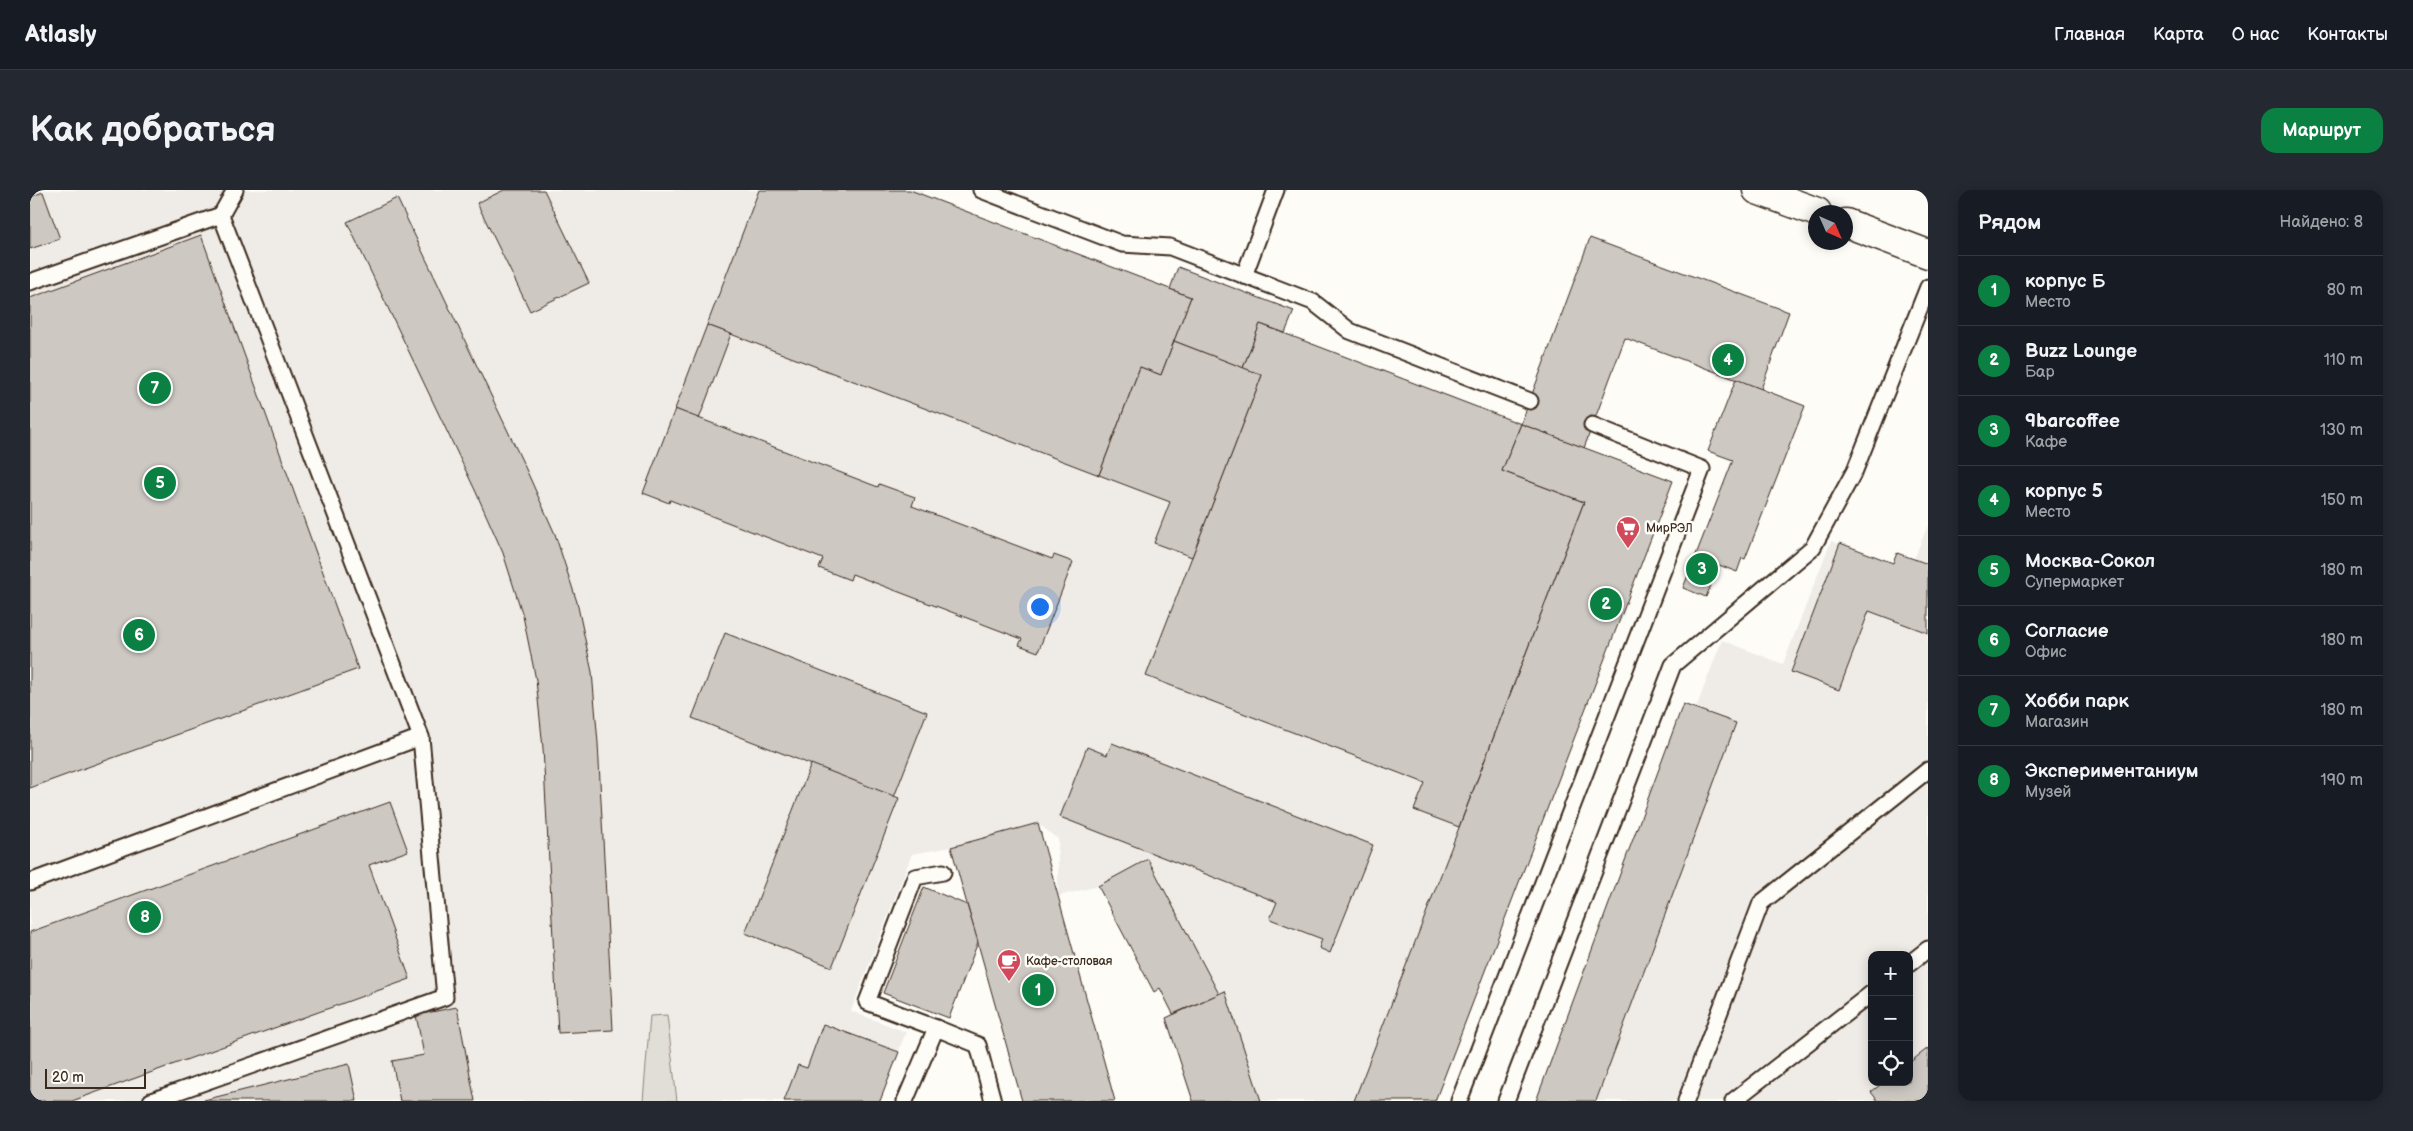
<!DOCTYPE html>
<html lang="ru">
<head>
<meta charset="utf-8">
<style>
  body { margin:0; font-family:"Balsamiq Sans",sans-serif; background:#242831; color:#f1f3f6 }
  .controls { position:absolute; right:15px; bottom:15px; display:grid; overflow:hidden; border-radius:10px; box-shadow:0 2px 12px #0003 }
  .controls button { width:45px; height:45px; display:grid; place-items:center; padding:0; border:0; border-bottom:1px solid #363941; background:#171b24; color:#f1f3f6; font:25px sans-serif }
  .compass { position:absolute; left:1778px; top:15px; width:45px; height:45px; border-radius:50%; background:#171b24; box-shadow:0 2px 12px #0003; rotate:135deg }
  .scale { position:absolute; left:15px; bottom:12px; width:101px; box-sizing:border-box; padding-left:5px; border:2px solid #3b2a1e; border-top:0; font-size:14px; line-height:18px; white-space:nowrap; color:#3b2a1e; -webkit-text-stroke:4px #fdfcf7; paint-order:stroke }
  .you { position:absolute; left:1009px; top:416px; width:18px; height:18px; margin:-12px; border:4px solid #fff; border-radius:50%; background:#1a73e8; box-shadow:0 0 0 8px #1a73e833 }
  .badge { display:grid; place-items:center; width:32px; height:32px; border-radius:50%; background:#0b8043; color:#fff; font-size:16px; font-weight:700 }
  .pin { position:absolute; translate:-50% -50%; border:2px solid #fff; box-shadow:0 1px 5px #0006 }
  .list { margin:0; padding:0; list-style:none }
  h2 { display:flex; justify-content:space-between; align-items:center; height:65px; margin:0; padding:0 20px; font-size:21px }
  h2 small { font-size:16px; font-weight:400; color:#9ea1a6 }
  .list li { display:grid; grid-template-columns:32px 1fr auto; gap:15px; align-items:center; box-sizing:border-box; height:70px; padding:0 20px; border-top:1px solid #363941 }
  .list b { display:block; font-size:19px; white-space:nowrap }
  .list p { margin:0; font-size:16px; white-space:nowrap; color:#9ea1a6 }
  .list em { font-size:16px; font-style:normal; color:#9ea1a6 }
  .icon { flex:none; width:28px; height:28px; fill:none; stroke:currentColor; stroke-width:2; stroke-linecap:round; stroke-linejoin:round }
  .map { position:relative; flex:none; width:1898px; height:911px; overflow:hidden; border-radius:15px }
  header { display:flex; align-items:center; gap:30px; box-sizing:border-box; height:70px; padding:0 25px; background:#171b24; border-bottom:1px solid #363941 }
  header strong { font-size:24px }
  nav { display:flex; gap:28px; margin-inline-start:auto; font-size:18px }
  .intro { display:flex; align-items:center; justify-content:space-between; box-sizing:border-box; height:120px; padding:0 30px }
  h1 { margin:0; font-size:35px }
  .button { padding:12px 22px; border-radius:15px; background:#0b8043; color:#fff; font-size:18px; font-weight:700 }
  main { display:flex; gap:30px; padding:0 30px }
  aside { flex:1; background:#171b24; border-radius:15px; box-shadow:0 2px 12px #0003 }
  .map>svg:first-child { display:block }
</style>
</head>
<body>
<header>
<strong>Atlasly</strong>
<nav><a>Главная</a><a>Карта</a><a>О нас</a><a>Контакты</a></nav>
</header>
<div class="intro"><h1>Как добраться</h1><a class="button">Маршрут</a></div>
<main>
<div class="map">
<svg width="1898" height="911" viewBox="0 0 1898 911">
  <rect width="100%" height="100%" fill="#fdfcf7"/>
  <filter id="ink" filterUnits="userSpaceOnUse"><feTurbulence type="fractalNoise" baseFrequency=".02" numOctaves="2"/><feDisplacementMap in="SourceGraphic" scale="10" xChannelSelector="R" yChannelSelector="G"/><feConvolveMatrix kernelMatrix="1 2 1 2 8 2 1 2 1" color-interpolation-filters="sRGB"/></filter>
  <g filter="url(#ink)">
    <!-- built -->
    <g fill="#efece7" fill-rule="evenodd">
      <polygon points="0,0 893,0 892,4 1139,99 1148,77 1264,121 1255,144 1643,291 1405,911 1163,911 1136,828 1143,824 1130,799 1124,802 1068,696 1028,706 1028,649 1007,633 921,657 882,664 821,821 876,842 850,911 0,911"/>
      <path d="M1898 335V911H1506L1653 514 1666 518 1692 450 1753 474 1801 351 1863 373 1867 363 1884 369ZM1842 765H1879V892H1842Z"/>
    </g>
    <!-- green -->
    <polygon fill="#e1ded7" stroke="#8e847a" points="637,825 647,911 613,911 620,826"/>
    <!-- building -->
    <g fill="#cdc8c2" stroke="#3b2a1e">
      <polygon points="474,0 514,0 559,93 500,121 447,13"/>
      <polygon points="729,0 880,0 1161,107 1131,185 1110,177 1069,285 677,135"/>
      <polygon points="13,2 30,49 0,59 0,7"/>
      <polygon points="367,8 495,277 525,344 547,412 562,482 568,553 583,840 528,843 513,558 506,490 493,426 473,363 445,300 317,32"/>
      <polygon points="171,45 328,479 0,598 0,108"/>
      <polygon points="1560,48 1759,122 1731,199 1595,148 1554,258 1491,234"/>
      <polygon points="1148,77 1264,121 1255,143 1230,134 1213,178 1144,151 1161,107 1140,99"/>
      <polygon points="1230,134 1491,234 1472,281 1554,312 1429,637 1384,620 1395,593 1116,486 1232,185 1213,178"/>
      <polygon points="677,135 701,144 669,229 645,219"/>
      <polygon points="1144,151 1232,185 1162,367 1124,353 1140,312 1069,285 1110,177 1131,185"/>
      <polygon points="1706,189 1775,216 1715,369 1712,368 1707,382 1689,375 1676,407 1653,398 1703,270 1678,261"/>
      <polygon points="645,219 848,297 849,294 885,307 882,316 1022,369 1024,365 1043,372 1008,462 989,455 992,449 822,384 820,390 789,378 793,369 640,310 639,313 613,303"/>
      <polygon points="1491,234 1643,291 1405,911 1324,911 1554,312 1472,281"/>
      <polygon points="1810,353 1863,373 1867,363 1898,374 1898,443 1839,421 1809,500 1761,482"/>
      <polygon points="695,443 897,522 864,607 662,528"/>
      <polygon points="1653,514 1706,533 1566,911 1506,911"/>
      <polygon points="1082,553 1343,655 1300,763 1289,758 1292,749 1240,729 1247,712 1030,627 1057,557 1077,565"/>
      <polygon points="781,574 869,608 802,777 715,743"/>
      <polygon points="360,612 378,661 339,675 380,789 42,911 0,911 0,742"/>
      <polygon points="1008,633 1028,706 1085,911 992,911 921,657"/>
      <polygon points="1118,669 1189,804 1143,824 1130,798 1124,802 1068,696"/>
      <polygon points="894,697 937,715 948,752 919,828 853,803"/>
      <polygon points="1195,801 1231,911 1163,911 1136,828"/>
      <polygon points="427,817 445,911 370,911 362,871 394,865 386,825"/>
      <polygon points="793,834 869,862 850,911 754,911 768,875 777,878"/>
      <polygon points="1898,858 1898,911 1848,911 1841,902 1854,892 1879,892 1879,873"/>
      <polygon points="319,874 327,911 174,911 174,910"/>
    </g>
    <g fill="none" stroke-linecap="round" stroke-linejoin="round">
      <!-- service casing -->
      <g stroke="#3b2a1e" stroke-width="19">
        <g id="service">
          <polyline points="951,0 1092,54 1140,57 1283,112 1320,141 1500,211"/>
          <polyline points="191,25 205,0"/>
          <polyline points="1214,86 1246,0"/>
          <polyline points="0,92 191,25 391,547 415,807 121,911"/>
          <polyline points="0,692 391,547"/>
          <polyline points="1879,774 1898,759"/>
          <polyline points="906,838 837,812 885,687 913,682"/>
          <polyline points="875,911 906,838 948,855 963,911"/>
          <polyline points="1429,911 1672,279 1562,235"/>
          <polyline points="1476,911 1643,475 1783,357 1825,280 1898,97"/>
          <polyline points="1656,911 1731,713 1898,580"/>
          <polyline points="1703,911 1842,803"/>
        </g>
      </g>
      <!-- secondary casing -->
      <g stroke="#3b2a1e" stroke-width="31">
        <g id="secondary">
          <polyline points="1727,0 1787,22"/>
          <polyline points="1816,33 1898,64"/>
        </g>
      </g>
      <!-- service -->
      <use href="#service" stroke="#fdfcf7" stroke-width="15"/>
      <!-- secondary -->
      <use href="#secondary" stroke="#fdfcf7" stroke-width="28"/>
    </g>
  </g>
  <!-- icons -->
  <defs>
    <g id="supermarket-pin" transform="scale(1.25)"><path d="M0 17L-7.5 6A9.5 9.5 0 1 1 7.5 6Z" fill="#d1495b" stroke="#fdfcf7"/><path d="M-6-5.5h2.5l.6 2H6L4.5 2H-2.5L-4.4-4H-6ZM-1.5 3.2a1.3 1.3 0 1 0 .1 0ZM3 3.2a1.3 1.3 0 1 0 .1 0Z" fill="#fff"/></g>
    <g id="cafe-pin" transform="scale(1.25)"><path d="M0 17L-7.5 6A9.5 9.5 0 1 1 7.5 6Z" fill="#d1495b" stroke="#fdfcf7"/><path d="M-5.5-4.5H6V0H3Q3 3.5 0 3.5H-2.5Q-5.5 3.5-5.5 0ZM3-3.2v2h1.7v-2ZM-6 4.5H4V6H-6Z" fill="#fff"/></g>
  </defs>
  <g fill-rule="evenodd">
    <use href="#supermarket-pin" x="1598" y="338"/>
    <use href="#cafe-pin" x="979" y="771"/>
  </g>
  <g text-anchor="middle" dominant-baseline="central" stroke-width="5" stroke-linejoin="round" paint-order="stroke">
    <!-- poi labels -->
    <g font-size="12" fill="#3b2a1e" stroke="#fdfcf7" text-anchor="start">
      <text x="1616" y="338">МирРЭЛ</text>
      <text x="996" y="771">Кафе-столовая</text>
    </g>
  </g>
</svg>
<div class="controls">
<button>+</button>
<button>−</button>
<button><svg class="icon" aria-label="locate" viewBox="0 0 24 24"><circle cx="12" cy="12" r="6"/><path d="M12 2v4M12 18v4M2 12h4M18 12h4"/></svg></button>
</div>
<svg class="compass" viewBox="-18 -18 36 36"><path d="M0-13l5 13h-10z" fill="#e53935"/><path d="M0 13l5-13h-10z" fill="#9ea1a6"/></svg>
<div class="scale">20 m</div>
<div class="you"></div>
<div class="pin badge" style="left:1008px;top:800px">1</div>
<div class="pin badge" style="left:1576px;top:414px">2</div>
<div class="pin badge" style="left:1672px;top:379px">3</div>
<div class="pin badge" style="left:1698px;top:170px">4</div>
<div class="pin badge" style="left:130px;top:293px">5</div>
<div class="pin badge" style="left:109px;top:445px">6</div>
<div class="pin badge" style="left:125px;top:198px">7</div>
<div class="pin badge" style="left:115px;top:727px">8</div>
</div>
<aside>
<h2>Рядом<small>Найдено: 8</small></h2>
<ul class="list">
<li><span class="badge">1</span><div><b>корпус Б</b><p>Место</p></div><em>80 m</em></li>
<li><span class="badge">2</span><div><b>Buzz Lounge</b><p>Бар</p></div><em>110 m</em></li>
<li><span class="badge">3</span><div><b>9barcoffee</b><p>Кафе</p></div><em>130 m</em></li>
<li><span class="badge">4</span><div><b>корпус 5</b><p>Место</p></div><em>150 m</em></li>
<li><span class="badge">5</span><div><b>Москва-Сокол</b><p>Супермаркет</p></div><em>180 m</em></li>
<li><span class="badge">6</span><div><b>Согласие</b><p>Офис</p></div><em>180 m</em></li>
<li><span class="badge">7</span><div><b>Хобби парк</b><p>Магазин</p></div><em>180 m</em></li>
<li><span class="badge">8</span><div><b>Экспериментаниум</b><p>Музей</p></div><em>190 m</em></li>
</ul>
</aside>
</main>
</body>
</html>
